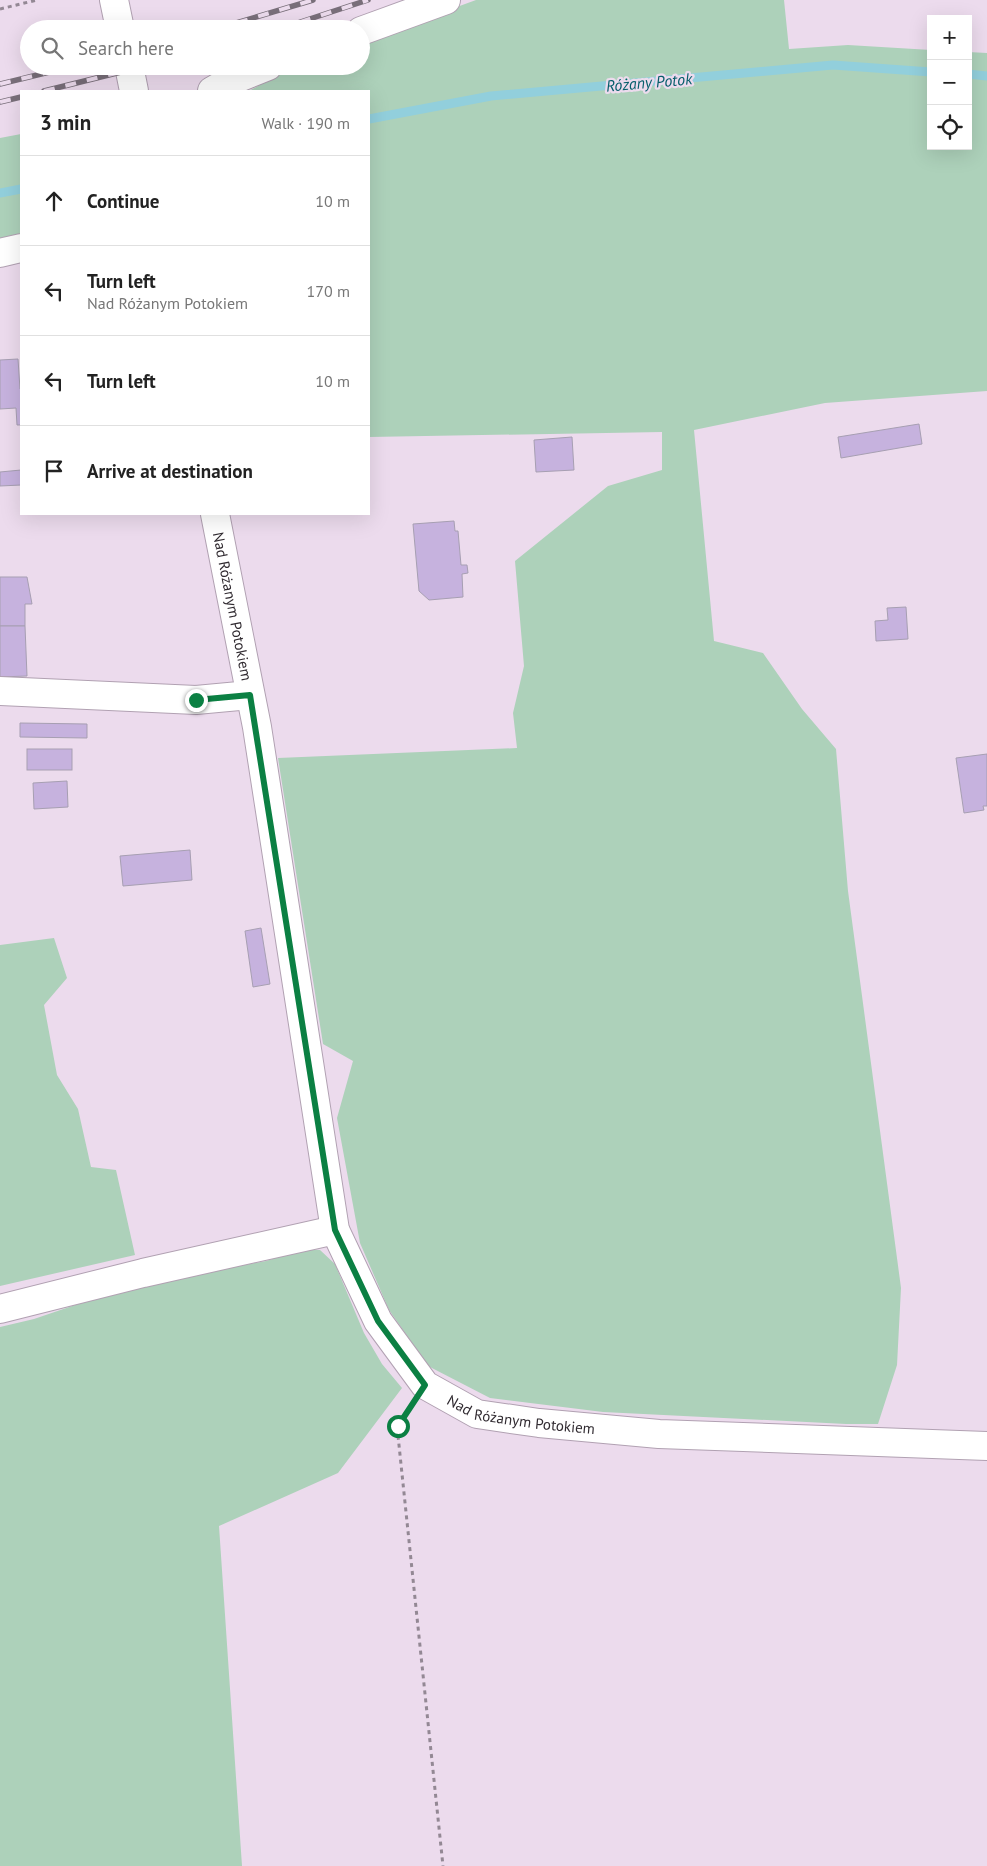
<!DOCTYPE html>
<html lang="en">
<head>
<meta charset="utf-8">
<style>
  body { margin:0; font-family:"PT Sans",sans-serif; background:#f2f2f2; color:#222 }
  .controls { position:absolute; right:15px; top:15px; display:grid; overflow:hidden; border-radius:0px; box-shadow:0 5px 20px #0002 }
  .controls button { width:45px; height:45px; display:grid; place-items:center; padding:0; border:0; border-bottom:1px solid #e0e0e0; background:#fff; color:#222; font:25px sans-serif }
  .stop { position:absolute; width:15px; height:15px; margin:-11px; border:4px solid #0b8043; border-radius:50%; background:#fff }
  .stop.end { background:#0b8043; border-color:#fff; box-shadow:0 1px 5px #0008 }
  .list { margin:0; padding:0; list-style:none }
  h2 { display:flex; justify-content:space-between; align-items:center; height:65px; margin:0; padding:0 20px; font-size:21px }
  h2 small { font-size:16px; font-weight:400; color:#767676 }
  .list li { display:grid; grid-template-columns:32px 1fr auto; gap:15px; align-items:center; box-sizing:border-box; height:90px; padding:0 20px; border-top:1px solid #e0e0e0 }
  .list b { display:block; font-size:19px; white-space:nowrap }
  .list p { margin:0; font-size:16px; white-space:nowrap; color:#767676 }
  .list em { font-size:16px; font-style:normal; color:#767676 }
  .icon { flex:none; width:28px; height:28px; fill:none; stroke:currentColor; stroke-width:2; stroke-linecap:round; stroke-linejoin:round }
  .map { position:relative; flex:none; width:987px; height:1866px; overflow:hidden }
  .search { position:absolute; background:#fff; box-shadow:0 5px 20px #0002; left:20px; top:20px; width:350px; height:55px; display:flex; align-items:center; gap:12px; box-sizing:border-box; padding:0 18px; border-radius:28px; color:#767676; font-size:19px }
  .panel { position:absolute; background:#fff; box-shadow:0 5px 20px #0002; left:20px; top:90px; width:350px; height:425px; border-radius:0px }
  .map>svg:first-child { display:block }
</style>
</head>
<body>
<div class="map">
<svg width="987" height="1866" viewBox="0 0 987 1866">
  <rect width="100%" height="100%" fill="#ecdbed"/>
  <!-- green -->
  <g fill="#add1ba">
    <polygon points="476,0 784,0 789,49 848,45 931,50 931,146 968,146 968,52 987,53 987,391 825,403 694,430 714,641 763,653 802,709 836,749 848,891 901,1288 897,1365 878,1424 846,1424 603,1412 490,1398 428,1366 389,1310 360,1243 337,1118 353,1061 323,1044 278,758 517,748 513,713 524,666 515,561 608,486 662,470 662,432 369,437 369,91 249,91 293,66 361,66 361,42"/>
    <polygon points="21,134 21,243 0,247 0,138"/>
    <polygon points="54,938 67,978 44,1005 57,1075 78,1109 91,1167 116,1170 135,1255 0,1286 0,945"/>
    <polygon points="304,1249 320,1250 335,1264 364,1333 382,1364 402,1388 338,1473 219,1526 242,1866 0,1866 0,1327 34,1319 131,1286 266,1261"/>
  </g>
  <g fill="none" stroke-linecap="round" stroke-linejoin="round">
    <!-- stream -->
    <g stroke="#92cfdc" stroke-width="9">
      <polyline points="968,74 987,76"/>
      <polyline points="369,119 491,96 833,65 931,72"/>
      <polyline points="0,193 21,189"/>
    </g>
  </g>
  <!-- building -->
  <g fill="#c6b2de" stroke="#a79fb2">
    <polygon points="18,359 20,389 21,389 21,425 17,425 16,408 0,409 0,360"/>
    <polygon points="919,424 922,444 841,458 838,437"/>
    <polygon points="572,437 574,470 536,472 534,440"/>
    <polygon points="21,470 21,485 0,486 0,472"/>
    <polygon points="454,521 455,531 458,531 461,565 467,565 468,573 462,574 463,597 429,600 419,591 413,524"/>
    <polygon points="0,577 27,577 32,604 25,604 25,626 0,626"/>
    <polygon points="906,607 908,639 876,641 875,621 888,620 887,608"/>
    <polygon points="0,626 25,626 27,676 0,677"/>
    <polygon points="20,723 87,724 87,738 20,737"/>
    <rect x="27" y="749" width="45" height="21"/>
    <polygon points="987,754 987,806 983,806 984,810 964,813 956,758"/>
    <polygon points="67,781 68,807 34,809 33,783"/>
    <polygon points="190,850 192,880 123,886 120,856"/>
    <polygon points="261,928 270,984 253,987 245,931"/>
  </g>
  <g fill="none" stroke-linecap="round" stroke-linejoin="round">
    <!-- minor casing -->
    <g stroke="#b1a1b2" stroke-width="30">
      <g id="minor">
        <polyline points="114,0 120,29"/>
        <polyline points="361,31 446,0"/>
        <polyline points="129,66 134,91"/>
        <polyline points="212,91 226,83 268,66"/>
        <polyline points="0,253 21,248"/>
        <path id="s1" d="M215 514 257 727 335 1230 378 1321 425 1385 477 1414 539 1423 659 1434 987 1446"/>
        <polyline points="0,691 196,700 250,695"/>
        <polyline points="0,1309 143,1273 335,1230"/>
      </g>
    </g>
    <!-- path -->
    <g stroke="#938894" stroke-width="3" stroke-dasharray="4 4" stroke-linecap="butt">
      <polyline points="0,9 37,0"/>
      <polyline points="410,1408 397,1426 443,1866"/>
    </g>
    <!-- minor -->
    <use href="#minor" stroke="#fff" stroke-width="28"/>
    <!-- rail casing -->
    <g stroke="#796f7a" stroke-width="5.5">
      <g id="rail">
        <polyline points="216,29 313,0"/>
        <polyline points="279,29 368,0"/>
        <polyline points="0,84 74,66"/>
        <polyline points="44,91 145,66"/>
        <polyline points="0,102 21,97"/>
      </g>
    </g>
    <!-- rail -->
    <use href="#rail" stroke="#ecdbed" stroke-width="4" stroke-dasharray="11" stroke-linecap="butt"/>
  </g>
  <g fill="none" stroke-linecap="round" stroke-linejoin="round">
    <!-- route -->
    <polyline stroke="#0b8043" stroke-width="6" points="196,700 250,695 335,1230 378,1321 425,1385 398,1426"/>
  </g>
  <g text-anchor="middle" dominant-baseline="central" stroke-width="4.5" stroke-linejoin="round" paint-order="stroke">
    <!-- street labels -->
    <g font-size="15" fill="#312b31" stroke="#ecdbed">
      <text stroke="none"><textPath href="#s1" startOffset="94">Nad Różanym Potokiem</textPath></text>
      <text stroke="none"><textPath href="#s1" startOffset="1009">Nad Różanym Potokiem</textPath></text>
    </g>
    <!-- water labels -->
    <g font-size="16" font-style="italic" fill="#055e6b" stroke="#ecdbed">
      <text transform="translate(649 82) rotate(-5)">Różany Potok</text>
    </g>
  </g>
</svg>
<div class="controls">
<button>+</button>
<button>−</button>
<button><svg class="icon" aria-label="locate" viewBox="0 0 24 24"><circle cx="12" cy="12" r="6"/><path d="M12 2v4M12 18v4M2 12h4M18 12h4"/></svg></button>
</div>
<div class="stop" style="left:398px;top:1426px"></div>
<div class="stop end" style="left:196px;top:700px"></div>
<div class="search"><svg class="icon" aria-label="search" viewBox="0 0 24 24"><circle cx="10" cy="10" r="6"/><path d="M15 15l6 6"/></svg>Search here</div>
<section class="panel">
<h2>3 min<small>Walk · 190 m</small></h2>
<ul class="list">
<li><svg class="icon" aria-label="ahead" viewBox="0 0 24 24"><path d="M12 20V5M6 11l6-6 6 6"/></svg><div><b>Continue</b></div><em>10 m</em></li>
<li><svg class="icon" aria-label="left" viewBox="0 0 24 24"><path d="M17 20v-9H6M10 6l-5 5 5 5"/></svg><div><b>Turn left</b><p>Nad Różanym Potokiem</p></div><em>170 m</em></li>
<li><svg class="icon" aria-label="left" viewBox="0 0 24 24"><path d="M17 20v-9H6M10 6l-5 5 5 5"/></svg><div><b>Turn left</b></div><em>10 m</em></li>
<li><svg class="icon" aria-label="arrive" viewBox="0 0 24 24"><path d="M6 21V4h12l-3 4 3 4H6"/></svg><div><b>Arrive at destination</b></div></li>
</ul>
</section>
</div>
</body>
</html>
